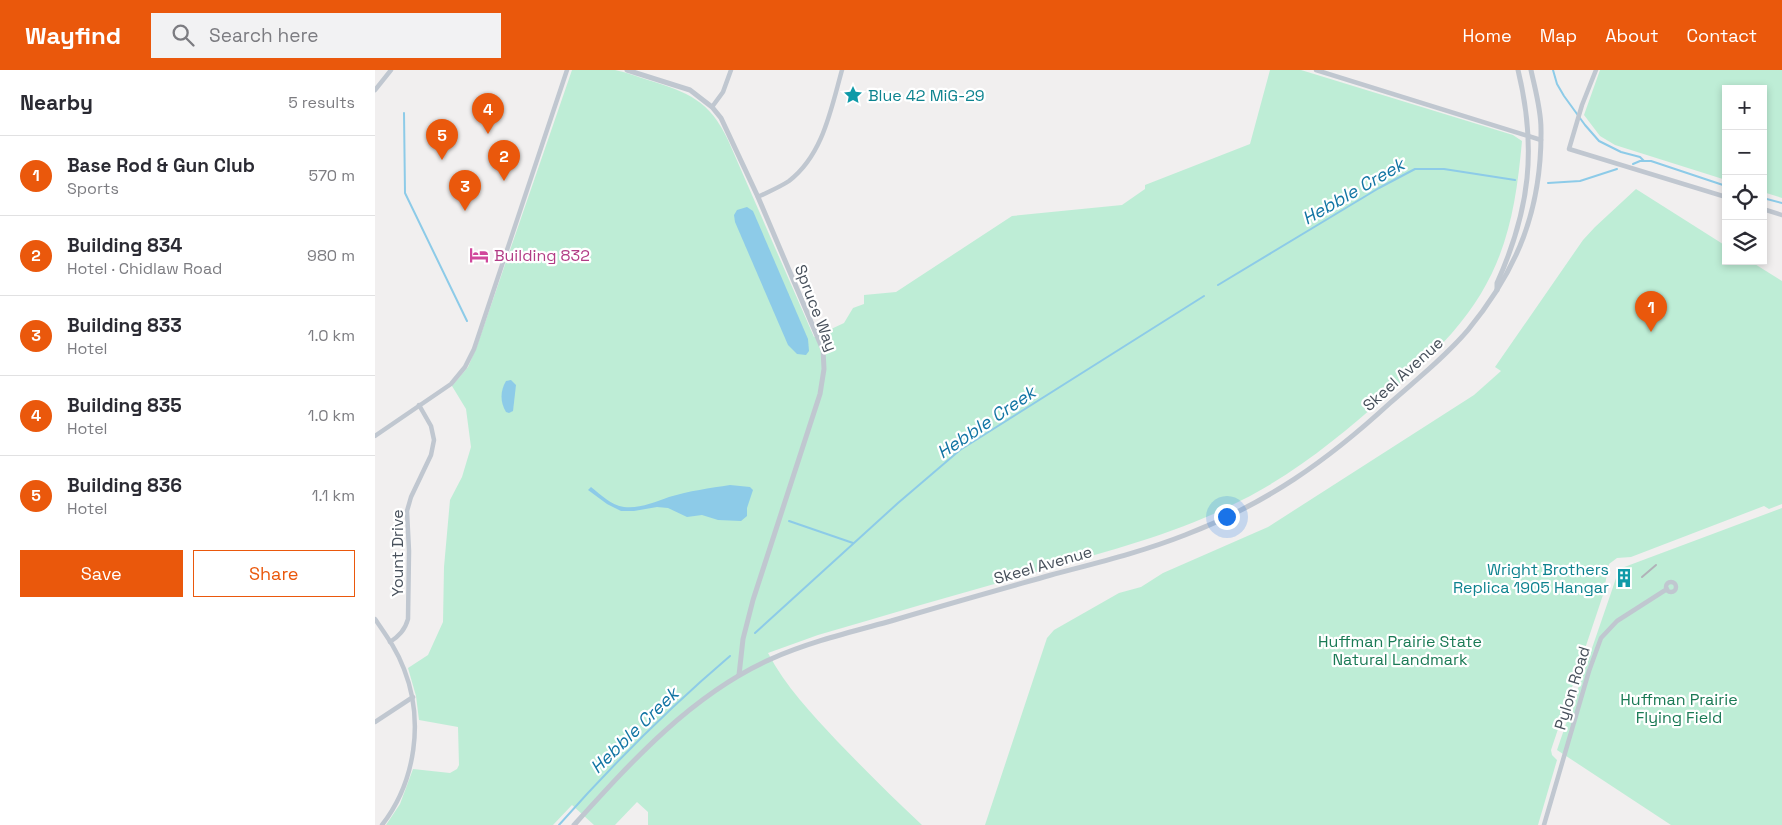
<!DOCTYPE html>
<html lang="en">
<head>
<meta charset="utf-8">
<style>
  body { margin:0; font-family:"Space Grotesk",sans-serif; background:#f2f2f3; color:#2b2b33 }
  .controls { position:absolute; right:15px; top:15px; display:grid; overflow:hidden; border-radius:0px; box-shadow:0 2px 8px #0003 }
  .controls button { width:45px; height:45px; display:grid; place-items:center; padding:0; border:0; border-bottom:1px solid #e1e1e2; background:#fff; color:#2b2b33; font:25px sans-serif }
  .you { position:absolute; left:851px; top:446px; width:18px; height:18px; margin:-12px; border:4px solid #fff; border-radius:50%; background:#1a73e8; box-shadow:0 0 0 8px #1a73e833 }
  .badge { display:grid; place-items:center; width:32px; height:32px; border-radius:50%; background:#ea580c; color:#fff; font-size:16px; font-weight:700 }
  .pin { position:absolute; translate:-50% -41px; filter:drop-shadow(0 1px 2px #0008) }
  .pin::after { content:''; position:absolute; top:26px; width:18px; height:15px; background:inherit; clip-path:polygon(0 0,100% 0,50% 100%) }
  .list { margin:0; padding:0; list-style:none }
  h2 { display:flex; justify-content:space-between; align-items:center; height:65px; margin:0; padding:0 20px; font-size:21px }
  h2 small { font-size:16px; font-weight:400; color:#7c7c81 }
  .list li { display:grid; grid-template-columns:32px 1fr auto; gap:15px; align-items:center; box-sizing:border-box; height:80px; padding:0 20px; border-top:1px solid #e1e1e2 }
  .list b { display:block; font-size:19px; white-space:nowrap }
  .list p { margin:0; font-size:16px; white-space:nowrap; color:#7c7c81 }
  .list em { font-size:16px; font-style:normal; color:#7c7c81 }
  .actions { display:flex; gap:10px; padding:15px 20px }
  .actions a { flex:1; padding:11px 0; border:1px solid #ea580c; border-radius:0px; text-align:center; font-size:18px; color:#ea580c }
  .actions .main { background:#ea580c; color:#fff }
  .icon { flex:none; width:28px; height:28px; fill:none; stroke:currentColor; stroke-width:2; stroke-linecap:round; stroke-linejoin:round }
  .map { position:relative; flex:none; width:1407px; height:755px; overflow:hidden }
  header { display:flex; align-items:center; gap:30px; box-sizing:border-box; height:70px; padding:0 25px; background:#ea580c; color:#fff }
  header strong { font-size:24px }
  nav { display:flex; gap:28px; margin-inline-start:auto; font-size:18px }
  .search { width:350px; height:45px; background:#f2f2f3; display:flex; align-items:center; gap:12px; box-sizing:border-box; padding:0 18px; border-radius:0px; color:#7c7c81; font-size:19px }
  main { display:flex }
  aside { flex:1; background:#fff }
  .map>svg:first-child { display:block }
</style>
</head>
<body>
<header>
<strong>Wayfind</strong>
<div class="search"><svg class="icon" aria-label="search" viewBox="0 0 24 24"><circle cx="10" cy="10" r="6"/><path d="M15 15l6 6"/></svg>Search here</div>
<nav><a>Home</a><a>Map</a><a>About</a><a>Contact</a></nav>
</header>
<main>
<aside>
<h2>Nearby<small>5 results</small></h2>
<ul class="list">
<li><span class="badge">1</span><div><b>Base Rod &amp; Gun Club</b><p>Sports</p></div><em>570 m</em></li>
<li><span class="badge">2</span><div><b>Building 834</b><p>Hotel · Chidlaw Road</p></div><em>980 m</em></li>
<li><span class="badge">3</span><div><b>Building 833</b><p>Hotel</p></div><em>1.0 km</em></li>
<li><span class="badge">4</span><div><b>Building 835</b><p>Hotel</p></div><em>1.0 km</em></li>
<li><span class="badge">5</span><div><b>Building 836</b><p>Hotel</p></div><em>1.1 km</em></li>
</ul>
<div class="actions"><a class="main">Save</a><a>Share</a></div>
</aside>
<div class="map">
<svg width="1407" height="755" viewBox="0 0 1407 755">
  <rect width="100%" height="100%" fill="#f1efef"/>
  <!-- green -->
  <g fill="#beedd6">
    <path d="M197 0C211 0 226 0 240 0 251 2 263 7 273 10 313 22 335 31 353 70L439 267 469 253 478 238 489 234V225L521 222 637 146 747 135 770 119V115L875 74 895 0H926L1138 65 1147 71C1140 148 1129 203 1077 263 1058 285 1035 304 1013 324 968 364 921 403 867 430 807 462 740 479 675 498 598 520 520 542 443 565L393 583C411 617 436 643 462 671 490 700 518 728 547 755H273V742L262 732 240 755H219L197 735 178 755H11L25 734 38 699 75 703 82 699 84 695 83 657 44 650 41 626 33 598 53 585 68 552 69 497 75 430 87 407 96 377 91 339 77 316 93 297 102 276Z"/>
    <polygon points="1225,0 1407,0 1407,128 1388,122 1388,19 1351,19 1351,110 1240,75 1225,66 1209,45"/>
    <polygon points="1261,119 1351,176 1351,191 1375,191 1407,211 1407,434 1394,439 1389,436 1256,487 1242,488 1234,494 1228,525 1176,680 1177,685 1182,690 1163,755 610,755 672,568 679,560 744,523 766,517 788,503 893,457 1099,325 1126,301 1120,297 1208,170 1220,157"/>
    <polygon points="1407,438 1407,755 1296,755 1182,680 1237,520 1244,499"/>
  </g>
  <!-- water -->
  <g fill="#8dcbe8">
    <polygon points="372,137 378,141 433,269 434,281 431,285 422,284 413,275 360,152 359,145 362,140"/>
    <path d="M136 310 141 315 138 341 134 343 131 342C125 332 125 321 131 311Z"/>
    <path d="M355 415 375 417 378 420 372 438V446L366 451 343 450 327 445 312 447 293 438 282 437 259 441H246L232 434 213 420 216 417C226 425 236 435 249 437 264 439 280 432 294 427 314 421 335 418 355 415Z"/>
  </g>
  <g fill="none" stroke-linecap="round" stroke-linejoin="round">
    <!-- stream -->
    <g stroke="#8dcbe8" stroke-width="2">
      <polyline points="1178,0 1182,14 1189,26 1210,55 1224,71 1246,82 1265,87 1269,91"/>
      <polyline points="29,43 30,123 92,251"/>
      <polyline points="1258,94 1265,91 1276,91 1351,116"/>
      <polyline points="1173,113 1205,111 1242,99"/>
      <polyline points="1388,128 1407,133"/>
      <polyline points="843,215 1004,118 1040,99 1069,99 1140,110"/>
      <polyline points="414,451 478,473"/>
      <polyline points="380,563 523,433 585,380 829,226"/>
      <path d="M184 755C237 695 294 638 355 586"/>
    </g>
    <!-- minor -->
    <g stroke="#c0c7d0" stroke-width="4.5">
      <polyline points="941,0 1166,70"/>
      <polyline points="1221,0 1207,35 1194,79 1351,127"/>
      <polyline points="0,20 16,0"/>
      <polyline points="337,37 348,22 356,0"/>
      <path d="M383 127C393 122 405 117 414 111 448 85 456 39 467 0"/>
      <polyline points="1388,139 1407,145"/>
      <polyline points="0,366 76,314 90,297 99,279 192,0"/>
      <circle cx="1296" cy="517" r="5"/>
      <path d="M0 549C11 565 22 580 29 599 49 650 41 711 7 755"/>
      <path d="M15 572C24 566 30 560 33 549L34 481 32 441 36 427 56 385 59 370 56 356 44 335"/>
      <polyline points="0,652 38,627"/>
      <polyline points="1169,755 1214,601 1226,568 1242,551 1292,519"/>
    </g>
    <!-- tertiary -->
    <g stroke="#c0c7d0" stroke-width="5">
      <polyline points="252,0 315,20 337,37 346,48 383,127 448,280 449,299 445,324 378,530 368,569 364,605"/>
      <path d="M1122 220V213C1155 140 1162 78 1143 0"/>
      <path d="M199 755C256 692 317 624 396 589 434 572 476 562 516 551 569 535 623 520 676 505 721 493 767 482 810 465 891 434 952 391 1015 333 1041 310 1070 287 1093 260 1143 199 1167 139 1166 59 1166 39 1160 19 1156 0"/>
    </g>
    <!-- rail -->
    <polyline stroke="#b1b3b9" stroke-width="2" points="1267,507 1281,495"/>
  </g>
  <!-- icons -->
  <defs>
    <g id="sight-bare" transform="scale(1.5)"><path d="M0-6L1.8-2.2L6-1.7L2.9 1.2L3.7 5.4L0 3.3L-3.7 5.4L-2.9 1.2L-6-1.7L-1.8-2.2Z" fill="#0f9aa8" stroke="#fff" stroke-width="2.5" paint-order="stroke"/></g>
    <g id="hotel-bare" transform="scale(1.5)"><path d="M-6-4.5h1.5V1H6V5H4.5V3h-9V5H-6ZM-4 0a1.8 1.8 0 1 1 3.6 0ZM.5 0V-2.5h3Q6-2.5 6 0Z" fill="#d1479c" stroke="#fff" stroke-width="2.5" paint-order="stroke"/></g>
    <g id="building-bare" transform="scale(1.5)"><path d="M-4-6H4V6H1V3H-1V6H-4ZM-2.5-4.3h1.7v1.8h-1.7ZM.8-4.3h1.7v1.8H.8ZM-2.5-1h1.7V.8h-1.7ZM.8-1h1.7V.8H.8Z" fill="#0f9aa8" stroke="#fff" stroke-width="2.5" paint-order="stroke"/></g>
  </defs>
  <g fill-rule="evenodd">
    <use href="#sight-bare" x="478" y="25"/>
    <use href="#hotel-bare" x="104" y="185"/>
    <use href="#building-bare" x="1249" y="508"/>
  </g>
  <g text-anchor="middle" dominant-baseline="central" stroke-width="4.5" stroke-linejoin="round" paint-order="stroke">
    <!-- culture labels -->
    <g font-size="16" fill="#0d838f" stroke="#fff" text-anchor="start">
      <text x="493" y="25">Blue 42 MiG-29</text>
      <text x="1234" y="499" text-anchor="end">Wright Brothers<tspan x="1234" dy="18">Replica 1905 Hangar</tspan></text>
    </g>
    <!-- hotel labels -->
    <g font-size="16" fill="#b23c85" stroke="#fff" text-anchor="start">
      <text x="119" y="185">Building 832</text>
    </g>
    <!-- street labels -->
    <g font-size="16" fill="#47505b" stroke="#fff">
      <text transform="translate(441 238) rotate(69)">Spruce Way</text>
      <text transform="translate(1028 304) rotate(-42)">Skeel Avenue</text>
      <text transform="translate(22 483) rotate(-90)">Yount Drive</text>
      <text transform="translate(668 495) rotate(-16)">Skeel Avenue</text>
      <text transform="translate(1197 618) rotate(-73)">Pylon Road</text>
    </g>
    <!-- park labels -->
    <g font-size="16" fill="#1a7a55" stroke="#fff">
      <text x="1025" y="571">Huffman Prairie State<tspan x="1025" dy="18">Natural Landmark</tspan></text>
      <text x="1304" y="629">Huffman Prairie<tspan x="1304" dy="18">Flying Field</tspan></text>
    </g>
    <!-- water labels -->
    <g font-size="18" font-style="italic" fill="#1275a4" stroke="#fff">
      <text transform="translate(978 121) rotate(-30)">Hebble Creek</text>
      <text transform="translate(611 352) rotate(-34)">Hebble Creek</text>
      <text transform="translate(259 660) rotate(-44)">Hebble Creek</text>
    </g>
  </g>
</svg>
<div class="controls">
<button>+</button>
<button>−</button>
<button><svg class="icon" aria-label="locate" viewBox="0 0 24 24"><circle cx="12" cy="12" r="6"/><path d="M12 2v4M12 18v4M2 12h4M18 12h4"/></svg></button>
<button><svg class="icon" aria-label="layers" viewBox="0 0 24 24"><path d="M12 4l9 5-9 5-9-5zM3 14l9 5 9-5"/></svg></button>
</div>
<div class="you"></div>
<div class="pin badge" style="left:1276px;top:262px">1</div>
<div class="pin badge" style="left:129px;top:111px">2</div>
<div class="pin badge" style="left:90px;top:141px">3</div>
<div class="pin badge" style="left:113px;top:64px">4</div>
<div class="pin badge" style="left:67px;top:90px">5</div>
</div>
</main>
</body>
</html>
